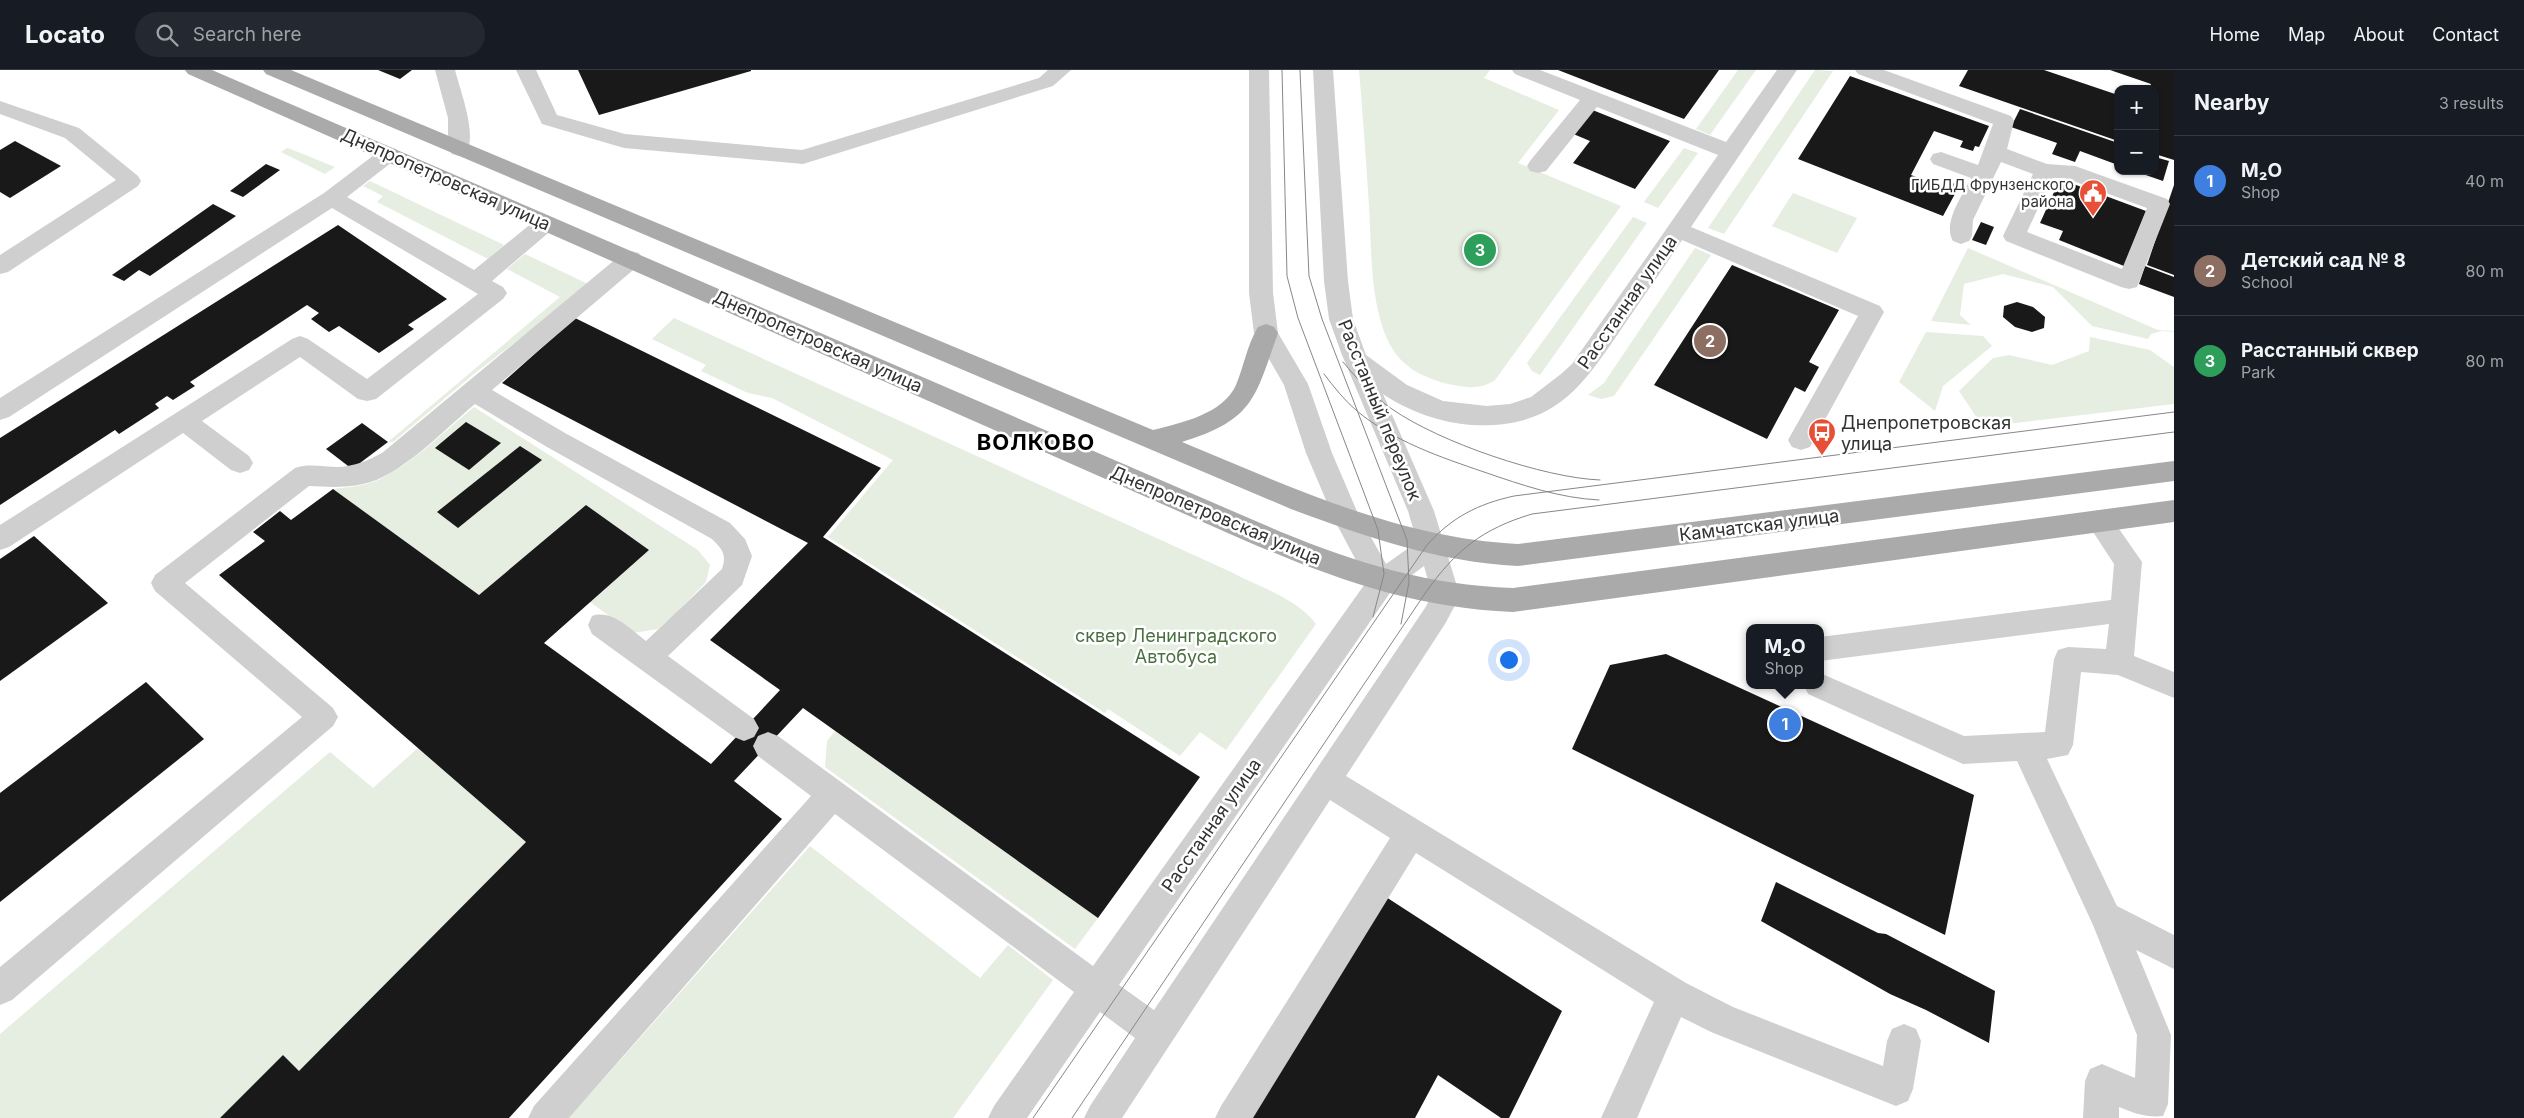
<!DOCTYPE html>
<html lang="en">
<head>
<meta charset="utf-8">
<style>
  body { margin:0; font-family:Inter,sans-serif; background:#242831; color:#f1f3f6 }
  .controls { position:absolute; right:15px; top:15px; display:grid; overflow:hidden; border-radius:10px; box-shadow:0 1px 4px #0004 }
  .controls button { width:45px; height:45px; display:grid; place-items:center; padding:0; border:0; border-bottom:1px solid #363941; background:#171b24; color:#f1f3f6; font:25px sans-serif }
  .you { position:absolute; left:1508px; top:589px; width:18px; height:18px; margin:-12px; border:4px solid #fff; border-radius:50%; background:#1a73e8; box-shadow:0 0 0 8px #1a73e833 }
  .badge { display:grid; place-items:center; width:32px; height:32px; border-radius:50%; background:#d93025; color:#fff; font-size:16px; font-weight:700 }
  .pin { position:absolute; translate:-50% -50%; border:2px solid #fff; box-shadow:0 1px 5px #0006 }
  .popup { position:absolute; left:1746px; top:554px; width:78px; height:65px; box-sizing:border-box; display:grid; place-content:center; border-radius:10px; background:#171b24; filter:drop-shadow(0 1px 4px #0005); font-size:16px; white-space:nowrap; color:#9ea1a6 }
  .popup b { font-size:19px; color:#f1f3f6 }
  .popup::after { content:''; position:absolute; left:50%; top:100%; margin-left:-10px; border:10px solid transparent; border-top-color:#171b24 }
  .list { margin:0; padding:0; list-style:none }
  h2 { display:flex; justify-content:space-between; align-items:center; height:65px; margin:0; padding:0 20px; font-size:21px }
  h2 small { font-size:16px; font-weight:400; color:#9ea1a6 }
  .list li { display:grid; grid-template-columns:32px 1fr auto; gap:15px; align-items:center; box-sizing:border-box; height:90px; padding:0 20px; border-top:1px solid #363941 }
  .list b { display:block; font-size:19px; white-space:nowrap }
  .list p { margin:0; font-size:16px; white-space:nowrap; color:#9ea1a6 }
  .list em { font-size:16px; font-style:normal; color:#9ea1a6 }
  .icon { flex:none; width:28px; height:28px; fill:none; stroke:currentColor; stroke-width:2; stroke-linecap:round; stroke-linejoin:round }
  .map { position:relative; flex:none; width:2174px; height:1048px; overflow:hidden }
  header { display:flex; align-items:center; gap:30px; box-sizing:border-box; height:70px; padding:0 25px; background:#171b24; border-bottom:1px solid #363941 }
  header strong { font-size:24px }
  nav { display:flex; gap:28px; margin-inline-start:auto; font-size:18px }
  .search { width:350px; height:45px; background:#242831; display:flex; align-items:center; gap:12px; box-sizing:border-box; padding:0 18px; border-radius:28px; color:#9ea1a6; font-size:19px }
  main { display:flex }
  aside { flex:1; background:#171b24 }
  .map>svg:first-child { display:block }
</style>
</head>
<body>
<header>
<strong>Locato</strong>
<div class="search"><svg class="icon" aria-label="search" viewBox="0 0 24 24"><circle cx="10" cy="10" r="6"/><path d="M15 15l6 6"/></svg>Search here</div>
<nav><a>Home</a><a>Map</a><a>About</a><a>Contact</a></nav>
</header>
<main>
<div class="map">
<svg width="2174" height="1048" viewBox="0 0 2174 1048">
  <rect width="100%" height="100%" fill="#fff"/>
  <!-- green -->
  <g fill="#e5eee1">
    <path d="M1359 0H1490L1484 8 1559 40 1518 93 1621 136 1495 310C1480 321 1462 317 1444 313 1426 308 1408 300 1396 284 1369 247 1372 181 1369 136 1366 91 1363 46 1359 0Z"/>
    <polygon points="1738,0 1756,0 1710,65 1696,59"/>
    <polygon points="1815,0 1833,1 1724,164 1708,158"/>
    <polygon points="287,78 288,78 335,97 325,104 281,82"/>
    <polygon points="1684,78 1698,83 1658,138 1644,132"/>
    <polygon points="370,111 504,175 488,189 377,132 383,126 363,116"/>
    <polygon points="1793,123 1857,148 1837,183 1772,156"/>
    <polygon points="1633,147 1647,153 1540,305 1532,301 1527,293"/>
    <polygon points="1695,178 1711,185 1614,326 1601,329 1588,325 1604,313"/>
    <polygon points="1968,178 2158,260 2174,261 2174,262 2162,261 2151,264 2148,269 2092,256 2053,217 2003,204 1964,214 1960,245 1971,255 1931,251"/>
    <polygon points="525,184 590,215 475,303 393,372 388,372 560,227 507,199"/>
    <path d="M674 248 1231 502C1259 517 1296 528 1316 554L1226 680 1200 662 1180 686 1108 639 1105 643 828 467 893 390 772 328 748 323 701 301 706 295 652 269Z"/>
    <polygon points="1926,262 1983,266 1992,276 1943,316 1935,341 1899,312"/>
    <polygon points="2090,267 2150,280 2174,297 2174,334 1983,357 1959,321 1993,288 2009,285 2052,295 2089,281"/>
    <path d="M474 337 698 480 710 495 706 512 676 543 658 559 633 563 590 532 649 480 586 435 479 525 333 419C350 417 367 416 382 408 414 392 446 360 474 337Z"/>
    <polygon points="835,661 1098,848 1075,879 825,697 827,671"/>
    <polygon points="418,678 526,772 299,1001 283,985 220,1048 0,1048 0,964 330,682 373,718"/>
    <polygon points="810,776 980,908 1008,875 1053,910 953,1048 569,1048"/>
  </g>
  <!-- building -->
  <g fill="#191919">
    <polygon points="378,0 412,0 400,9"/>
    <polygon points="578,0 751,0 751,1 599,45"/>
    <polygon points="1558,0 1719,0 1684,49"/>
    <polygon points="1968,0 2044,0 2118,25 2118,71 1959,16"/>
    <polygon points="2110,0 2174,0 2174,90 2155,84 2155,19 2149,19 2151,14"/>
    <polygon points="1850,6 1989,56 1979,77 1975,76 1973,81 1960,77 1963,71 1934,61 1911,105 1940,116 1944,110 1955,114 1952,121 1956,122 1943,146 1798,89"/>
    <polygon points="1590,39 1670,71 1635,119 1573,93 1590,71 1571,63"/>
    <polygon points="2020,39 2118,73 2118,95 2080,81 2075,92 2052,84 2057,73 2011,57"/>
    <polygon points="15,71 61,96 10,128 0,122 0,80"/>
    <polygon points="2155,87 2169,91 2163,111 2137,102 2155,101"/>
    <polygon points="266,94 280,100 243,127 230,121"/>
    <polygon points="2060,109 2146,141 2124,196 2059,170 2063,161 2040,153"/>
    <polygon points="2174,115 2174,205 2147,195"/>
    <polygon points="213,134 236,146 150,206 139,200 124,211 112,205"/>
    <polygon points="1981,152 1994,157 1986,175 1972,170"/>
    <polygon points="338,155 447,229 408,255 414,259 379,283 339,256 329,262 311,249 319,243 307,235 190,312 195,316 173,330 167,326 155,334 159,338 119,364 115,360 0,435 0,368"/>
    <polygon points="1732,195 1839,240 1809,292 1819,297 1805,322 1795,317 1767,369 1654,315"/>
    <polygon points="2145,196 2174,207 2174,227 2139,214"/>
    <polygon points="2017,232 2033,237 2045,247 2044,258 2032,262 2015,257 2003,247 2004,236"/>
    <polygon points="575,248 881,398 823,467 1200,707 1098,848 803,638 734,711 782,749 509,1048 220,1048 283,985 299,1001 526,772 219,505 265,471 253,462 280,441 291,450 333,419 479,525 586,435 649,480 544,573 711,694 780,620 710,570 808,473 502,313"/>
    <polygon points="466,352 501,373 469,400 435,378"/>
    <polygon points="362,353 388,372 352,399 326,379"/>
    <polygon points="520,376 542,390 458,458 437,442"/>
    <polygon points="34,466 108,533 0,611 0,489"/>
    <polygon points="1666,584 1974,725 1945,865 1572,679 1610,595"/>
    <polygon points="146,612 204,669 0,832 0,723"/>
    <polygon points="1776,812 1878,863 1886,864 1995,921 1989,973 1926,940 1890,924 1761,851"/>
    <polygon points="1386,827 1562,941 1509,1048 1501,1048 1438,1005 1415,1048 1252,1048"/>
  </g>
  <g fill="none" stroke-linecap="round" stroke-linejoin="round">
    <!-- minor -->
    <g fill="#cfcfcf" fill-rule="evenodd">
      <path d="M435 0H455C460 20 478 66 466 84L459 86 452 84 448 79V48Z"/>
      <polygon points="516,0 536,0 557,45 625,64 802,80 1039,8 1048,0 1071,0 1053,16 803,94 624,78 542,54"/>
      <path d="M1249 0H1269L1273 223 1278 263 1308 314 1332 383 1359 446 1386 494 1417 472 1408 441 1342 285 1329 249 1324 211 1313 0H1333L1348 211 1353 249 1366 285 1407 315 1443 331 1487 336 1510 334 1531 327 1561 304 1572 294 1718 85 1597 37 1546 101 1538 103 1530 101 1527 96 1530 91 1580 30 1515 4 1512 0H1540L1726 72 1777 0H1797L1691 157 1880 236 1884 242 1810 377 1801 380 1792 377 1788 370 1858 246 1682 170C1663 199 1643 227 1624 255 1582 317 1555 359 1472 355 1441 353 1408 341 1383 324L1434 441 1460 526 1445 554 1346 706 1686 913 1733 937 1883 996 1887 971 1892 959 1904 954 1916 959 1921 971 1913 1019 1908 1031 1896 1036 1711 962 1681 947 1637 1048H1601L1654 932 1416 783 1253 1048H1215L1221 1036 1390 768 1330 730 1122 1048H1084L1090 1036 1135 968 1100 942 1027 1048H988L994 1036 1074 922 835 744 569 1048H528L534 1036 811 726 758 686 753 676 758 666 768 662 778 666 1093 896 1367 511 1334 449 1306 383 1284 315 1254 263 1249 223ZM1424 496 1432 525 1425 538 1154 940 1119 915 1392 520Z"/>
      <path d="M1855 0H1884L2011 46 2014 51 2007 79 2047 94 2075 96 2167 129 2170 134 2137 217 2129 219 2121 217 2006 171 2003 166 2033 104 2001 92 1973 150 1972 166 1969 171 1961 174 1953 171C1942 153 1963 125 1971 108L1933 94 1930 89 1933 84 1941 82 1978 95 1993 54 1858 4ZM2052 108H2065L2147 138 2122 199 2027 162Z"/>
      <polygon points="0,31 79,58 138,106 141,111 138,116 8,202 0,204 0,185 116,110 65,68 0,44"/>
      <polygon points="389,77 396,79 400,84 396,89 347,127 474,200 538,148 546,145 554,148 557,153 554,158 492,211 503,217 507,223 503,229 376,329 367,331 358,329 300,287 202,351 249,386 253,393 249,400 240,403 231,400 183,363 9,477 0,480 0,455 292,269 300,266 308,269 367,309 478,224 332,138 9,347 0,350 0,328 324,123 382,79"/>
      <path d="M631 181 639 183 642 189 639 195 492 320 565 363 730 453 745 469 752 486 742 515 668 586 754 649 759 658 754 667 744 671 734 667 592 564 588 555 592 546C612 539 630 559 646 571L722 499C727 484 722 479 712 469L547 377 475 334C447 357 399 408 363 414 345 418 327 417 309 416L185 513 333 638 338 647 333 656 12 930 0 935V897L302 647 155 521 151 513 155 505 295 398C309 393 323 397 338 397 355 396 367 391 382 383L623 183Z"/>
      <path d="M2099 440 2108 443 2142 492 2134 586 2174 602V628L2118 605 2081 602 2073 675 2068 685 2047 689 2117 836 2174 865V899L2136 880 2171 965 2168 1034 2163 1046C2148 1048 2133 1043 2119 1037V1048H2083L2085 1011 2090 999 2102 994 2135 1008 2137 965 2093 855 2017 691 1963 694 1808 624 1804 615H1820V603L1964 666 2045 662 2054 589 2058 580 2068 577 2106 579 2109 554 1820 591V567L2111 530 2114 494 2086 451 2090 443Z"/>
    </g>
    <!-- major -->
    <g fill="#aaa" fill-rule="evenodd">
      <path d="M185 0H212L1281 462C1359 494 1429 515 1513 518L2174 430V452L1513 542C1408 538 1324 505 1230 464L188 4Z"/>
      <path d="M263 0H291L1153 360C1181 353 1223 344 1236 315 1244 296 1247 275 1258 257L1266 254 1274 257 1278 263C1255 328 1254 350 1182 372 1291 417 1398 468 1518 474L2174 391V411L1518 496C1438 492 1366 467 1291 439L266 4Z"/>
    </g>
    <!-- tram -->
    <g stroke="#878787" stroke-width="1">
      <polyline points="1282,0 1287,206 1298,248 1378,460 1384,504 1373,547"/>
      <polyline points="1300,0 1309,206 1322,249 1407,470 1409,512 1401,554"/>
      <path d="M1343 292C1358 310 1373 326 1392 339 1439 372 1544 408 1600 410"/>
      <path d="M1324 304C1334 317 1344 330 1357 341 1393 371 1440 387 1484 402 1522 415 1559 428 1599 430"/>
      <path d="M1033 1048 1427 475C1452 447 1478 434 1514 426L2174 342"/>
      <path d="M1072 1048 1426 522C1456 480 1482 459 1532 444L2174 362"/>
    </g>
  </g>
  <!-- icons -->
  <defs>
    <g id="civic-pin" transform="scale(1.4375)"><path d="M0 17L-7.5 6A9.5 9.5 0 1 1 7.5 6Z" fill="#e75036" stroke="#fff"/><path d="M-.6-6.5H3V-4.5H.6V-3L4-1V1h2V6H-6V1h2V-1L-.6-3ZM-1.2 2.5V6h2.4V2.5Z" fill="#fff"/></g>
    <g id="bus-pin" transform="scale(1.4375)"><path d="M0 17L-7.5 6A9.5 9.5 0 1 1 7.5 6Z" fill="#e75036" stroke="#fff"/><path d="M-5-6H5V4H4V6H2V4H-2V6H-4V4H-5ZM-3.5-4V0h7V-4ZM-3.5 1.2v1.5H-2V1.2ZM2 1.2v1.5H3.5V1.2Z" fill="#fff"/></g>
  </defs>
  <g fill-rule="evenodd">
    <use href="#civic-pin" x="2093" y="123"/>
    <use href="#bus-pin" x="1822" y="362"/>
  </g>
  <g text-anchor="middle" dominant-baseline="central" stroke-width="5" stroke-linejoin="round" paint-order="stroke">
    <!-- far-poi labels -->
    <g font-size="15" fill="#323232" stroke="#fff" text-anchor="end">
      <text x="2074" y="114">ГИБДД Фрунзенского<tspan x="2074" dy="17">района</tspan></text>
    </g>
    <!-- street labels -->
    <g font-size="18" fill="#323232" stroke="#fff">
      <text transform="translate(446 109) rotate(24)">Днепропетровская улица</text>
      <text transform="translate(1627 232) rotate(-55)">Расстанная улица</text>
      <text transform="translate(818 271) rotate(24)">Днепропетровская улица</text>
      <text transform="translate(1380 340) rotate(68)">Расстанный переулок</text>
      <text transform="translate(1216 445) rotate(23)">Днепропетровская улица</text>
      <text transform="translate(1759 455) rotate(-7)">Камчатская улица</text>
      <text transform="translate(1211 755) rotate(-55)">Расстанная улица</text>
    </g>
    <!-- poi labels -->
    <g font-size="18" fill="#323232" stroke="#fff" text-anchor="start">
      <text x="1841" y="352">Днепропетровская<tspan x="1841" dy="21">улица</tspan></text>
    </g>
    <!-- park labels -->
    <g font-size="18" fill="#4a6f3e" stroke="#fff">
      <text x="1176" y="565">сквер Ленинградского<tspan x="1176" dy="21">Автобуса</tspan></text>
    </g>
    <!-- district labels -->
    <g font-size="22" font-weight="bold" letter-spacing="1" fill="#000" stroke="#fff">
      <text x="1036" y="372">ВОЛКОВО</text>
    </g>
  </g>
</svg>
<div class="controls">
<button>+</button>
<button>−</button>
</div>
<div class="you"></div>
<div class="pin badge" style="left:1785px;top:654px;background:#3f7fe0">1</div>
<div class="popup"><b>М₂O</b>Shop</div>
<div class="pin badge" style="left:1710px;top:271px;background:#8d6e63">2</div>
<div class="pin badge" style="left:1480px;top:180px;background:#2e9e5b">3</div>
</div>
<aside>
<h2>Nearby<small>3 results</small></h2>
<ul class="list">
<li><span class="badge" style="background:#3f7fe0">1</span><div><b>М₂O</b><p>Shop</p></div><em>40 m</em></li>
<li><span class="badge" style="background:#8d6e63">2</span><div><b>Детский сад № 8</b><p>School</p></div><em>80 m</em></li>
<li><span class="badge" style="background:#2e9e5b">3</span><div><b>Расстанный сквер</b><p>Park</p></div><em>80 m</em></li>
</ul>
</aside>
</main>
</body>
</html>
